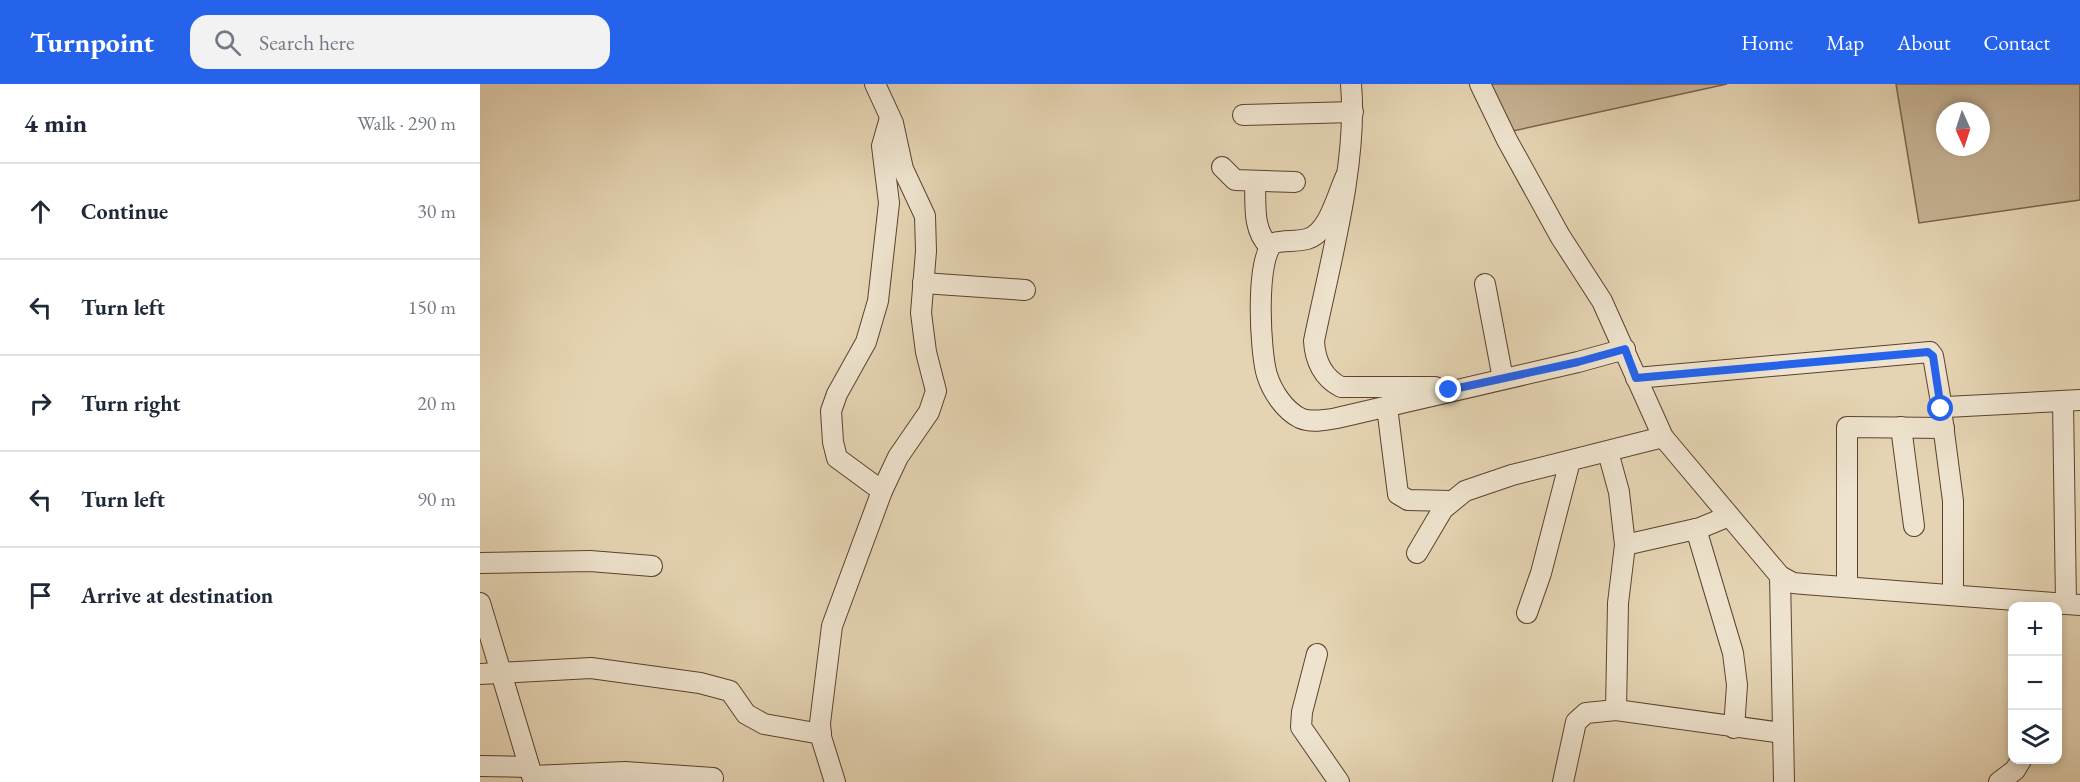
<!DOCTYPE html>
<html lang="en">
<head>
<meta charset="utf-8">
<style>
  body { margin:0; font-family:"EB Garamond",serif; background:#f2f2f3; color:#1f2937 }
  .controls { position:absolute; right:18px; bottom:18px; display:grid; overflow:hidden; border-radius:12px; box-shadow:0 3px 9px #0003 }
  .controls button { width:54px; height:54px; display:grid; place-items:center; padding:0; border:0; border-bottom:2px solid #e0e1e3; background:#fff; color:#1f2937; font:30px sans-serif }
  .compass { position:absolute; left:1456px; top:18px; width:54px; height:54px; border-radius:50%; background:#fff; box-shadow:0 3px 9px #0003; rotate:177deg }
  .stop { position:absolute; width:18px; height:18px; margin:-14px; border:4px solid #2563eb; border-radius:50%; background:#fff }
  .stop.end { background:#2563eb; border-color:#fff; box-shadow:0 2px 6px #0008 }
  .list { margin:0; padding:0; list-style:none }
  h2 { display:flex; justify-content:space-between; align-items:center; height:78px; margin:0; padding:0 24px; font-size:26px }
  h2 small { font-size:20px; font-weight:400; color:#747a83 }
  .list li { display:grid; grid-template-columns:39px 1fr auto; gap:18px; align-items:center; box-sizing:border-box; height:96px; padding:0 24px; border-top:2px solid #e0e1e3 }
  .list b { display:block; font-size:22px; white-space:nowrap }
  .list em { font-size:20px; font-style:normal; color:#747a83 }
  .icon { flex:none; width:33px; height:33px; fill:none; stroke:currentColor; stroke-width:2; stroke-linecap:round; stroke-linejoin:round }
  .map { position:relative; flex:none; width:1600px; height:698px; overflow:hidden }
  header { display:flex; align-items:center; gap:36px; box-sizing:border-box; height:84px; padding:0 30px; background:#2563eb; color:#fff }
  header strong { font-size:28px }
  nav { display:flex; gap:33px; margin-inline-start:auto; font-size:21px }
  .search { width:420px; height:54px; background:#f2f2f3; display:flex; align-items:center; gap:15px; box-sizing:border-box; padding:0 21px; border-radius:18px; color:#747a83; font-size:22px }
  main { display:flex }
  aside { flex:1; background:#fff }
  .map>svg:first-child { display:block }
</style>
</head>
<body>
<header>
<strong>Turnpoint</strong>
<div class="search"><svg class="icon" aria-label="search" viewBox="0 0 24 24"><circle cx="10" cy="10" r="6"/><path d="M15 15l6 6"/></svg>Search here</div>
<nav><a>Home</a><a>Map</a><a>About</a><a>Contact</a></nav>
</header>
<main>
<aside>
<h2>4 min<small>Walk · 290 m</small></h2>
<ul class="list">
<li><svg class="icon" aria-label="ahead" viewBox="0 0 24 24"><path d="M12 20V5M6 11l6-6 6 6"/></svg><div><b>Continue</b></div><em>30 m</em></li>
<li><svg class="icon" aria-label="left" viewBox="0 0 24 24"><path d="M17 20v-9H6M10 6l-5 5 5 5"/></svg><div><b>Turn left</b></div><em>150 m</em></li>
<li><svg class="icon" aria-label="right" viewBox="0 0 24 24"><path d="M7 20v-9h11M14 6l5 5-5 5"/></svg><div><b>Turn right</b></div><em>20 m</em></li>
<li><svg class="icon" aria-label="left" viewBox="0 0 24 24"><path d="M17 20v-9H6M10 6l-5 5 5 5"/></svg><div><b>Turn left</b></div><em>90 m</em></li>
<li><svg class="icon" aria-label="arrive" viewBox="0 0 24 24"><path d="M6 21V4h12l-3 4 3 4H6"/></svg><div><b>Arrive at destination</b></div></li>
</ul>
</aside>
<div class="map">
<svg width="1600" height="698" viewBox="0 0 1600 698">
  <rect width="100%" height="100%" fill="#e5d4b3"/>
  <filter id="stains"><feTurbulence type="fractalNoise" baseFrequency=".00333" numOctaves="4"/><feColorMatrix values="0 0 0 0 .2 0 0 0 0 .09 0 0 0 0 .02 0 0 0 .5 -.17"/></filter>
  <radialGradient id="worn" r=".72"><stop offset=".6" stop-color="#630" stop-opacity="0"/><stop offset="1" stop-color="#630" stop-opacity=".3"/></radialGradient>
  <!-- green -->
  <g fill="#c6b395" stroke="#7a624a" stroke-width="1.5" fill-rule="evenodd">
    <polygon points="1011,0 1247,0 1033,47"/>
    <path d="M1416 0H1600V116L1439 139ZM1465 27H1501V63H1465Z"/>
  </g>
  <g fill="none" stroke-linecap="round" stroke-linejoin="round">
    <!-- minor casing -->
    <g stroke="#5c422d" stroke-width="22">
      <g id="minor">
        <path d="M871 0C878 79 850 178 834 257 835 276 843 294 861 303H955"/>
        <polyline points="1000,0 1027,56 1080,152 1122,217 1183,353 1300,492 1313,499 1324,500 1600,521"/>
        <polyline points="763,31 873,28"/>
        <polyline points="742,83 755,96 815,98"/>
        <path d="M866 92C857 111 849 149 827 155 816 158 804 156 794 159 775 171 780 269 787 291 792 307 804 326 820 334 831 339 846 336 857 334L1098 278 1145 265"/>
        <path d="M775 97C776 120 772 145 789 162"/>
        <polyline points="443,199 545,206"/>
        <polyline points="1005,200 1023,295"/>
        <polyline points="1156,294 1450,268 1453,272 1462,324"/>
        <polyline points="1583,317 1586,520"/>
        <polyline points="907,323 918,410 928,416 971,417"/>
        <polyline points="1421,343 1434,442"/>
        <polyline points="1128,368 1139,408 1145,461 1138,519 1136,626"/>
        <polyline points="402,407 357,374 353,358 351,327 357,310 386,258 398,217 409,119 402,62 410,34"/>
        <polyline points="1216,445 1253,569 1257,601 1254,644"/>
        <polyline points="1145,461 1220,444 1249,432"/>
        <polyline points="937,469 963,425 985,407 1032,391 1183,353"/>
        <polyline points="0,479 110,477 172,482"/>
        <polyline points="1300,492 1304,698"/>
        <polyline points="1367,501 1367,343 1464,344"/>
        <polyline points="1473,509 1473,417 1461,325 1466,323 1600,316"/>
        <polyline points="0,519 54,698"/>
        <polyline points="1047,529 1061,489 1090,377"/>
        <polyline points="837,570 822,628 821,643 859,698"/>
        <polyline points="0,590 111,584 220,599 250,607 266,630 284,640 341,650"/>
        <polyline points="0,682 49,683"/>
        <polyline points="52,692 145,688 233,694"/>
        <polyline points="355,698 341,653 340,639 352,542 402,407 418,373 449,328 456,307 446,268 441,229 446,167 445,132 423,85 413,39 395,0"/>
        <polyline points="1083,698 1096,638 1106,629 1136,626 1302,649"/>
        <polyline points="1519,698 1535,686 1541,676"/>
      </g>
    </g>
    <!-- minor -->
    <use href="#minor" stroke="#eee3ce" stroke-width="20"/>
  </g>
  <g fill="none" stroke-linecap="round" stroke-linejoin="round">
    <!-- route -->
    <polyline stroke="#2563eb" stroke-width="8" points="969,306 1098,278 1145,265 1156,294 1448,268 1453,272 1461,325"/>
  </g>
  <rect width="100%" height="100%" filter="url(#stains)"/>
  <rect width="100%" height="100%" fill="url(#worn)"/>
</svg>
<div class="controls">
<button>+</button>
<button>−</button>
<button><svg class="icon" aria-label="layers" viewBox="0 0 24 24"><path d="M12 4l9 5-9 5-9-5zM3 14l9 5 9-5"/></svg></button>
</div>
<svg class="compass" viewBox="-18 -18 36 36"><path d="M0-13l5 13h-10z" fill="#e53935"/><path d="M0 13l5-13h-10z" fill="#747a83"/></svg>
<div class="stop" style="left:1461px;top:325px"></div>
<div class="stop end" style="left:969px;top:306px"></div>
</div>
</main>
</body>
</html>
